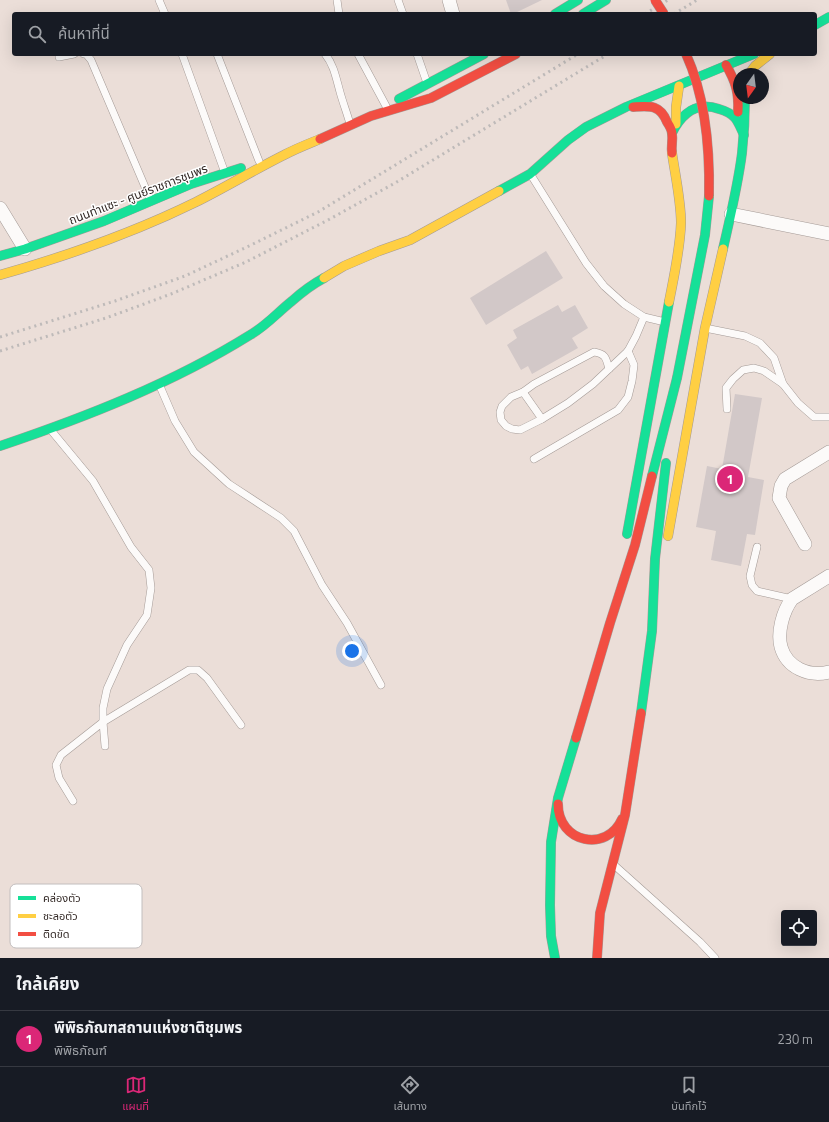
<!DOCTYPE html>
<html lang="th">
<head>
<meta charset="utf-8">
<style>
  body { margin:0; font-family:"Titillium Web","Noto Sans Thai",sans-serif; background:#20242c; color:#f1f3f6 }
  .controls { position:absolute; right:12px; bottom:12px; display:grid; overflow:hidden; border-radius:4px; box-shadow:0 4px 16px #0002 }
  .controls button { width:36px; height:36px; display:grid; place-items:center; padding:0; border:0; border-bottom:1px solid #363941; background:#171b24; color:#f1f3f6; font:20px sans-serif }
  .compass { position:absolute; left:733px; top:68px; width:36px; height:36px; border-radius:50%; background:#171b24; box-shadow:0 4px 16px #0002; rotate:194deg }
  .you { position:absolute; left:352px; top:651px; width:14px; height:14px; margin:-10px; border:3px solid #fff; border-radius:50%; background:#1a73e8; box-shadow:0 0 0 6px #1a73e833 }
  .badge { display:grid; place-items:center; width:26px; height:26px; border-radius:50%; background:#db2777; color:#fff; font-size:13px; font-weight:700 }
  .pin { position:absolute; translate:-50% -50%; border:2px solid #fff; box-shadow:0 1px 4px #0006 }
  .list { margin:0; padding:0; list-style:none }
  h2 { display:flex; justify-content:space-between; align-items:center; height:52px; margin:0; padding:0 16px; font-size:17px }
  h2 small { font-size:13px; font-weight:400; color:#9ea1a6 }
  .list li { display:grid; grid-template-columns:26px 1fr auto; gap:12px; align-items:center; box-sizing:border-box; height:56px; padding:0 16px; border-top:1px solid #363941 }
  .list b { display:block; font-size:15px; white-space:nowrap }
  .list p { margin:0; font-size:13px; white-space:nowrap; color:#9ea1a6 }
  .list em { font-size:13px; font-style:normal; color:#9ea1a6 }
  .icon { flex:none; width:22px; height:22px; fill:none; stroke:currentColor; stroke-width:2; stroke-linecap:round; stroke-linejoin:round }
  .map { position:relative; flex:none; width:829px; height:958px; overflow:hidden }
  .search { position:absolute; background:#171b24; box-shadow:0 4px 16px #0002; left:12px; right:12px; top:12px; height:44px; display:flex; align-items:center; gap:10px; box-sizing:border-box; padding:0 14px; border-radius:4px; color:#9ea1a6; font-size:15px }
  .sheet { height:108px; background:#171b24 }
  nav { display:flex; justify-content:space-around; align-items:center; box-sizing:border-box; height:56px; border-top:1px solid #363941; background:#171b24; font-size:11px; color:#9ea1a6 }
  nav a { display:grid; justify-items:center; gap:2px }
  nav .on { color:#db2777 }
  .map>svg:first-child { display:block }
</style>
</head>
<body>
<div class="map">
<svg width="829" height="958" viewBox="0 0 829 958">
  <rect width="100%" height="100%" fill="#ebded8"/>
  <!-- building -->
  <g fill="#d2c8c8">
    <polygon points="506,0 542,0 513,14 511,14"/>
    <polygon points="546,251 563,278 486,325 470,298"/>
    <polygon points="558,305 562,312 575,305 588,328 572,338 578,348 532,374 528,366 521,370 507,345 517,338 513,330"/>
    <polygon points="735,394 762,398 748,477 764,480 755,535 747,534 741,566 711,560 716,531 696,527 707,466 722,469"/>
  </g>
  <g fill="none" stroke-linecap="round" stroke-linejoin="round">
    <!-- lane casing -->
    <g stroke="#a49a96" stroke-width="8">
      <g id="lane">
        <polyline points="159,0 165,14"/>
        <polyline points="337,0 339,14"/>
        <polyline points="398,0 403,14"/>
        <polyline points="84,54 86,54 91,60 151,201"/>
        <polyline points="182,54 225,173"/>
        <polyline points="217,54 259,161"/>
        <path d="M325 54C334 65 336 78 340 92 343 103 347 113 350 124"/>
        <polyline points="358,54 386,106"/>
        <polyline points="417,54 427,83"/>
        <polyline points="59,57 74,54"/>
        <polyline points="531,175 586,263 604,286 624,304 644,317 665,322"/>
        <polyline points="705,328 745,336 760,343 774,358 783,384 798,403 814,417 829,417"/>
        <path d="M609 369C606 358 606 354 594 352L534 384 523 392 511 397 502 406 500 412 501 420 506 426 512 429 520 430 542 419 568 403 593 384 628 351 636 336 644 317"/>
        <polyline points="159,384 175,421 194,452 229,484 281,518 294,531 322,585 347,623 381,685"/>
        <polyline points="523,392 542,419"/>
        <polyline points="727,409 726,388 733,379 743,370 754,368 764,371 783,384"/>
        <polyline points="50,429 93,481 131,547 149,570 151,588 147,615 127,645 107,689 103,708 103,722 105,746"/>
        <polyline points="534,459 618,410 628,397 632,381 634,365 628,351"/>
        <polyline points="757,547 750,576 752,585 757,591 792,599"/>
        <polyline points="73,801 59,778 56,765 61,755 103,722 189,670 198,670 207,678 241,725"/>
        <polyline points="613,864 700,942 715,958"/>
      </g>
    </g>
    <!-- street casing -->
    <g stroke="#a49a96" stroke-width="14">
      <g id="street">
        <polyline points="449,0 453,14"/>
        <polyline points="0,208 25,249"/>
        <polyline points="731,214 829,234"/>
        <polyline points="805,544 779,498 781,486 785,479 829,452"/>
        <path d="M829 576 792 599C783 611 777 632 781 647 787 668 809 677 829 672"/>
      </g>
    </g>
    <!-- fast casing -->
    <g stroke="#a49a96" stroke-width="10">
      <g id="fast">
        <polyline points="555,14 578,0"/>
        <polyline points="583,14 606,0"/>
        <polyline points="815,25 829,17"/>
        <polyline points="399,99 484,54"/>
        <path d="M672 133C682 113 697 101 719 109 726 111 731 113 735 118 739 123 741 129 744 135"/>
        <polyline points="499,191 530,174 568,140 586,127 626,107 754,54"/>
        <path d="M723 249C730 218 738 185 742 153 744 135 745 116 745 98"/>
        <polyline points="0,256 25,249 104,221 191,184 241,168"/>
        <path d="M0 446C86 417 173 383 250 335 266 326 278 312 292 301 302 292 313 284 324 278"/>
        <polyline points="652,476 677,378"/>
        <polyline points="627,534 669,302"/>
        <polyline points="641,713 652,631 655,559 666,463"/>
        <polyline points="555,958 551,936 550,905 551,842 558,798 576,738"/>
      </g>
    </g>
    <!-- slow casing -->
    <g stroke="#a49a96" stroke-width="10">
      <g id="slow">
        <polyline points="749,74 755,66 770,54"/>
        <polyline points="676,124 676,107 679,86"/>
        <path d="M0 275C67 256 133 233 196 202 226 187 254 170 284 155 295 149 308 144 320 139"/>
        <polyline points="324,278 344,266 379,251 410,240 499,191"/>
        <path d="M669 302C674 276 680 250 681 223 681 201 675 174 672 153"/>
        <polyline points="668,536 705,328 723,249"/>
      </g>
    </g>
    <!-- jam casing -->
    <g stroke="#a49a96" stroke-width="10">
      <g id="jam">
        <path d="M726 65C736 82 739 93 738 112"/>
        <path d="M633 107C649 106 660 104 667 122 669 125 672 130 672 134 673 140 671 146 672 153"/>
        <polyline points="320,139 371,116 431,98 516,54"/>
        <polyline points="576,738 610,623 635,545 652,476"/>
        <path d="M558 804C558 843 607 853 622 819"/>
        <polyline points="597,958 600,913 625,815 641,713"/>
      </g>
    </g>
    <!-- lane -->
    <use href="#lane" stroke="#fcfaf9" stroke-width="7"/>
    <!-- street -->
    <use href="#street" stroke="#fcfaf9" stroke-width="13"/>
    <!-- fast -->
    <use href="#fast" stroke="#16e098" stroke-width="9"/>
    <!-- slow -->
    <use href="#slow" stroke="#ffcf43" stroke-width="9"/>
    <!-- jam -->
    <use href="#jam" stroke="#f24e42" stroke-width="9"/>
    <!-- rail -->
    <g stroke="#bebab9" stroke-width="3" stroke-dasharray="2 4" stroke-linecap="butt">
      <polyline points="645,14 668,0"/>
      <polyline points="674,14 697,0"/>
      <polyline points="0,337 115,301 185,276 249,246 318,212 578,54"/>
      <polyline points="0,351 106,318 171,294 246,262 328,220 395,183 608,54"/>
    </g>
    <!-- fast-bridge casing -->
    <g stroke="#a49a96" stroke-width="10" stroke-linecap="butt">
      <polyline id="fast-bridge" points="677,378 705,235 709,196"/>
    </g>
    <!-- jam-bridge casing -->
    <g stroke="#a49a96" stroke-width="10" stroke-linecap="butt">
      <g id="jam-bridge">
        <polyline points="655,0 664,14"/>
        <path d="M686 54C706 98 710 148 709 196"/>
      </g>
    </g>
    <!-- fast-bridge -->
    <use href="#fast-bridge" stroke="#16e098" stroke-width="9"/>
    <!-- jam-bridge -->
    <use href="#jam-bridge" stroke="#f24e42" stroke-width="9"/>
  </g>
  <g text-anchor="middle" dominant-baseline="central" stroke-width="3" stroke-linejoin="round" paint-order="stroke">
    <!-- street labels -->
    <g font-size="12" fill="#322825" stroke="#fff">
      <text transform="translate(138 194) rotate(-21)">ถนนท่าแซะ - ศูนย์ราชการชุมพร</text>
    </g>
  </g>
  <!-- legend -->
  <rect x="10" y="884" width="132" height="64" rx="6" fill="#fff" stroke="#c2bebe" stroke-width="1"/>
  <rect x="18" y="896" width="18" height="4" fill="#16e098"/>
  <rect x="18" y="914" width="18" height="4" fill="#ffcf43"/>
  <rect x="18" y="932" width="18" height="4" fill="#f24e42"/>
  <g font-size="11" fill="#322825">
    <text x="43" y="902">คล่องตัว</text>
    <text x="43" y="920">ชะลอตัว</text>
    <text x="43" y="938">ติดขัด</text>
  </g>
</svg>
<div class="controls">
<button><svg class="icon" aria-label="locate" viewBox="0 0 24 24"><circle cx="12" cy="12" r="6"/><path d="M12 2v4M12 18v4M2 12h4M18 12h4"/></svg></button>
</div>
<svg class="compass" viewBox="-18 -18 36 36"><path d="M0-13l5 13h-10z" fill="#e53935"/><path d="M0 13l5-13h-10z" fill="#9ea1a6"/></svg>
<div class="you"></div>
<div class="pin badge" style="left:730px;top:479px">1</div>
<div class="search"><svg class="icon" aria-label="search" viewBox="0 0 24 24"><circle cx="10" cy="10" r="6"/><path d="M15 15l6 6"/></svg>ค้นหาที่นี่</div>
</div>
<section class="sheet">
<h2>ใกล้เคียง<small></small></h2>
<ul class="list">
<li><span class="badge">1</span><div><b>พิพิธภัณฑสถานแห่งชาติชุมพร</b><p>พิพิธภัณฑ์</p></div><em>230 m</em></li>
</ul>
</section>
<nav>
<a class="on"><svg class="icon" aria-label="map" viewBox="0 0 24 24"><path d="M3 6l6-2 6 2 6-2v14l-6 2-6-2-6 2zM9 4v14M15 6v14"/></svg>แผนที่</a>
<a><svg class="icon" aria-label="directions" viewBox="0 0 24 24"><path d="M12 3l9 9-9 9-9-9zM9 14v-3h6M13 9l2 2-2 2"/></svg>เส้นทาง</a>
<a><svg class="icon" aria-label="saved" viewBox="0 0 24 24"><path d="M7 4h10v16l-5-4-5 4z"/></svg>บันทึกไว้</a>
</nav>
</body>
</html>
